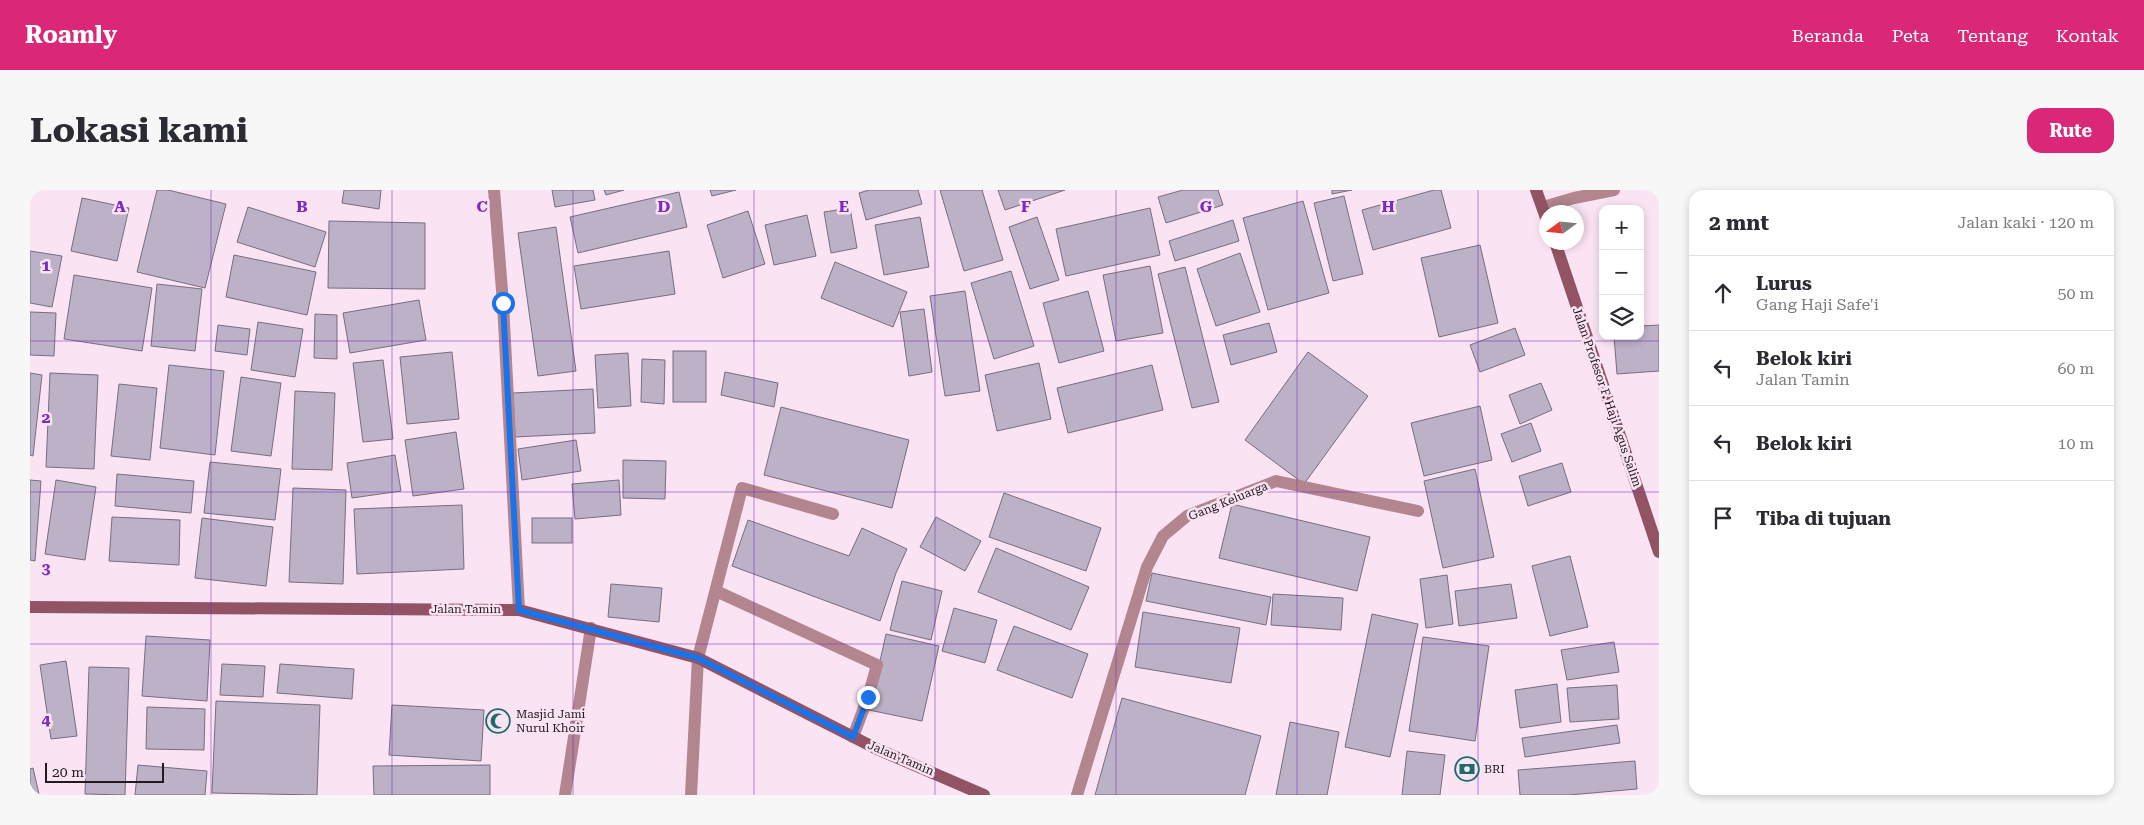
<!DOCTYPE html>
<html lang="id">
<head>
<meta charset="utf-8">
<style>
  body { margin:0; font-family:"Roboto Serif",serif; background:#f7f7f7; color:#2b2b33 }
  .controls { position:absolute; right:15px; top:15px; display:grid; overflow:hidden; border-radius:10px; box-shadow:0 2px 8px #0003 }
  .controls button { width:45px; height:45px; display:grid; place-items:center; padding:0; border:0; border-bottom:1px solid #e1e1e2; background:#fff; color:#2b2b33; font:25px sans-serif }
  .compass { position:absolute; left:1509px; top:15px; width:45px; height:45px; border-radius:50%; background:#fff; box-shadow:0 2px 8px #0003; rotate:255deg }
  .scale { position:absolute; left:15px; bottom:12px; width:119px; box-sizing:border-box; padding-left:5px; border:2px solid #221a1f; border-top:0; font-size:14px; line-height:18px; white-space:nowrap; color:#221a1f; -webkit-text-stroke:4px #fae3f3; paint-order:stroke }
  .stop { position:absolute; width:15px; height:15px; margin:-11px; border:4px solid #1a73e8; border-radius:50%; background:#fff }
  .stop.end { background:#1a73e8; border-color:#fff; box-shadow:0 1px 5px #0008 }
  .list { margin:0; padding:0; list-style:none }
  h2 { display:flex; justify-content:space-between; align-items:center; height:65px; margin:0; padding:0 20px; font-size:21px }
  h2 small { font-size:16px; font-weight:400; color:#7c7c81 }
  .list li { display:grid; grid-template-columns:32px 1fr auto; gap:15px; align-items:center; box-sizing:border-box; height:75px; padding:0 20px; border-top:1px solid #e1e1e2 }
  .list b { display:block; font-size:19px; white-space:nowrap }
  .list p { margin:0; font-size:16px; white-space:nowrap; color:#7c7c81 }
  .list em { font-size:16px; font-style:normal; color:#7c7c81 }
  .icon { flex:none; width:28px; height:28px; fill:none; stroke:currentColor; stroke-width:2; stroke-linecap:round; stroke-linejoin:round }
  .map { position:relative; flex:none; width:1629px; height:605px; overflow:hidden; border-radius:15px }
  header { display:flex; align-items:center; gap:30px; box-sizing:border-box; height:70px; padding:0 25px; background:#db2777; color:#fff }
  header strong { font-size:24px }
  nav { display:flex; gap:28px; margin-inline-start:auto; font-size:18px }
  .intro { display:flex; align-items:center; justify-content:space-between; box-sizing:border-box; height:120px; padding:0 30px }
  h1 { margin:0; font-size:35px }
  .button { padding:12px 22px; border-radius:15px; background:#db2777; color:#fff; font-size:18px; font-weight:700 }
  main { display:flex; gap:30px; padding:0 30px }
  aside { flex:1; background:#fff; border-radius:15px; box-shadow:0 2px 8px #0003 }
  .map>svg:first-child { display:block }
</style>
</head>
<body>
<header>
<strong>Roamly</strong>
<nav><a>Beranda</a><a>Peta</a><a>Tentang</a><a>Kontak</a></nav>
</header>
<div class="intro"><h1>Lokasi kami</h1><a class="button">Rute</a></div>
<main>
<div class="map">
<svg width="1629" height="605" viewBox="0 0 1629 605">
  <rect width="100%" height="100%" fill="#fae3f3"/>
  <!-- building -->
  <g fill="#bcb1c7" stroke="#776d81">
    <polygon points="127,0 138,0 196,14 175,98 107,82"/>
    <polygon points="314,0 351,0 349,19 312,13"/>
    <polygon points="522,0 563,0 565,10 525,17"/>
    <polygon points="574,0 594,0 576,5"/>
    <polygon points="680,0 706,0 682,6"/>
    <polygon points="839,0 888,0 892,14 836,30 829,3"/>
    <polygon points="910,0 952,0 973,70 934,81"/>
    <polygon points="968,0 1035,0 975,20"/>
    <polygon points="1153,0 1188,0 1193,15 1136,33 1128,7"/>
    <polygon points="1302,0 1322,0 1302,4"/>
    <polygon points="1404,0 1411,0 1421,38 1343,60 1332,20"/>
    <polygon points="649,2 657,37 548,63 540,27"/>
    <polygon points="1314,6 1333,84 1303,91 1284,13"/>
    <polygon points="52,8 99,18 87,71 41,61"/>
    <polygon points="1273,11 1299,103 1238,120 1213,28"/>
    <polygon points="218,17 296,42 285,77 207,52"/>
    <polygon points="820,18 827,58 801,63 794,22"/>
    <polygon points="1120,18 1130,65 1036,86 1026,39"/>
    <polygon points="718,21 735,74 693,88 677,35"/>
    <polygon points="777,25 786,66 744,75 735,35"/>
    <polygon points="890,27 899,77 854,85 845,35"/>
    <polygon points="1007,27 1029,90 1000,99 979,37"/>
    <polygon points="1203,30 1209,51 1145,71 1139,51"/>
    <polygon points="299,31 395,33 395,99 298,98"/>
    <polygon points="526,37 546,181 508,186 488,43"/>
    <polygon points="1450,55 1468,133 1409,147 1391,68"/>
    <polygon points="0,61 32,66 22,117 0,113"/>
    <polygon points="639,61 645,104 551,119 544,76"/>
    <polygon points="1210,63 1230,122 1186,136 1167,79"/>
    <polygon points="204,65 286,82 277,125 196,107"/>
    <polygon points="805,72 877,102 863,137 791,108"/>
    <polygon points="1120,76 1133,143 1086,151 1073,85"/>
    <polygon points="1155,77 1189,212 1162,218 1128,84"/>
    <polygon points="981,81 1004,156 964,169 941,93"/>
    <polygon points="44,85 122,98 112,161 34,149"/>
    <polygon points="127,94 172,99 165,161 121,156"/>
    <polygon points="935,101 950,201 915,206 900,106"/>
    <polygon points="1058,101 1074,161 1029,173 1013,113"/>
    <polygon points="389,110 396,150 320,163 313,123"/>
    <polygon points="894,119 902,182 879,186 870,122"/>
    <polygon points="0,122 26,123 24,166 0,165"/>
    <polygon points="285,124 307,125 307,169 284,168"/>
    <polygon points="228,132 273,139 265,187 221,180"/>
    <polygon points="1239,133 1247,162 1201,175 1193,145"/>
    <polygon points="188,135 220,139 217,165 185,161"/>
    <polygon points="1629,135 1629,181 1587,184 1584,146 1610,146 1610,136"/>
    <polygon points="1485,138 1495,165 1450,182 1440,155"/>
    <rect x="643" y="161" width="33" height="51"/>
    <polygon points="422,162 429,229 377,234 370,167"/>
    <polygon points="1278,162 1338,206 1274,294 1215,250"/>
    <polygon points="598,163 601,216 568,218 565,165"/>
    <polygon points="612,169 635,170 634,214 611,212"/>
    <polygon points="353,170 363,249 333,252 323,173"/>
    <polygon points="1009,173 1021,229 967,241 955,185"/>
    <polygon points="139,175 194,181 185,265 130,258"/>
    <polygon points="1122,175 1133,220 1038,243 1027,198"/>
    <polygon points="695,182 748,193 744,217 691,205"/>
    <polygon points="0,183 12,185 3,266 0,265"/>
    <polygon points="20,183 68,185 64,279 16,277"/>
    <polygon points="211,187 251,193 241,266 201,261"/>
    <polygon points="1511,193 1522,220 1490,234 1479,205"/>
    <polygon points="89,194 127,198 120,270 81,266"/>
    <polygon points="563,199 565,243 485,247 483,203"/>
    <polygon points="265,201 305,203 302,280 262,279"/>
    <polygon points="1450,216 1462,270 1394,286 1381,233"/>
    <polygon points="751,217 879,250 862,318 734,285"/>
    <polygon points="1501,233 1511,261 1482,272 1471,244"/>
    <polygon points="426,242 434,299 383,306 375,250"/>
    <polygon points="546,250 551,281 492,290 488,259"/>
    <polygon points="365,265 371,301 322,308 317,273"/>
    <polygon points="593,270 636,271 635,309 593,308"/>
    <polygon points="180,272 251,279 245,330 174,323"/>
    <polygon points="1532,273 1541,302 1498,316 1489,286"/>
    <polygon points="1445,279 1464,367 1413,378 1394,291"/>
    <polygon points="87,284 164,291 161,323 85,316"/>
    <polygon points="0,290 11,291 5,371 0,370"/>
    <polygon points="26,290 66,297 55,370 15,364"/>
    <polygon points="589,290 591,325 545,329 542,294"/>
    <polygon points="263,298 316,300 313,394 259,392"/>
    <polygon points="974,303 1071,338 1056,381 959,347"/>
    <polygon points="1202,314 1340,347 1327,401 1189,368"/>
    <polygon points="432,315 434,379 327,384 324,319"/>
    <polygon points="82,327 150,330 149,375 79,371"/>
    <polygon points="906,327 951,351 935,381 890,357"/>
    <polygon points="172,328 243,337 236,396 165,388"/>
    <rect x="502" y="328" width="40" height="25"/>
    <polygon points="718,330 819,366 832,338 877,359 866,383 850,431 702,376"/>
    <polygon points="966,358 1059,397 1041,440 948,402"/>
    <polygon points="1540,366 1558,437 1520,446 1502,376"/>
    <polygon points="1122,383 1241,407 1236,435 1116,411"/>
    <polygon points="1417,385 1423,434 1396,438 1390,389"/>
    <polygon points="872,391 912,401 901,450 860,440"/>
    <polygon points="581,394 632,398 629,432 578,427"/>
    <polygon points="1481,394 1487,428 1429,436 1425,401"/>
    <polygon points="1243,404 1313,408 1311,440 1241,435"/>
    <polygon points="924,418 967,430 955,473 912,461"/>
    <polygon points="1113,422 1210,438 1201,493 1105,477"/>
    <polygon points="1342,424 1388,434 1360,567 1315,557"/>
    <polygon points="984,436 1058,464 1042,508 967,480"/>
    <polygon points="856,444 909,456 892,531 839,520"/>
    <polygon points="116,446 180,450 177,511 112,506"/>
    <polygon points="1393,447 1459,456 1445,551 1379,541"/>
    <polygon points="1584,452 1589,482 1537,490 1531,460"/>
    <polygon points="36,471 47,546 21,549 10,475"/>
    <polygon points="192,474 235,476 233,507 190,505"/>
    <polygon points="250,474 324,479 322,509 247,503"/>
    <polygon points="59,477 99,478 95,605 55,604"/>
    <polygon points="1527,494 1531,532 1490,538 1485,500"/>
    <polygon points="1587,495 1589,529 1540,532 1537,498"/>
    <polygon points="1092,508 1231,546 1215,605 1065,605"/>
    <polygon points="186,511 290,515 287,605 182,603"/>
    <polygon points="362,515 454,520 451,571 359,565"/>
    <polygon points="117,517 175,519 174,560 116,559"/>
    <polygon points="1260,532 1309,542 1297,605 1246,605"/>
    <polygon points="1587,535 1590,553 1495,567 1492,548"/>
    <polygon points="1377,561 1415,565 1410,605 1372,605"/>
    <polygon points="1605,571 1607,599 1539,605 1490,605 1488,580"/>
    <polygon points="108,575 177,581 175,605 105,605"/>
    <polygon points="460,575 460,605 344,605 343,576"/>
    <polygon points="3,578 9,604 7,605 0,605 0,579"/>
  </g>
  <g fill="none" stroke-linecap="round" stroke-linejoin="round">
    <!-- service -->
    <g stroke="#b2858f" stroke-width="12">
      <polyline points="686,401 847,475 838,507 823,547"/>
      <polyline points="661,605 668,468 712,298 803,324"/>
    </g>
    <!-- minor -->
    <g stroke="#b2858f" stroke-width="12">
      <polyline points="464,0 473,113 489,420"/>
      <polyline points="1513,17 1544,8 1584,0"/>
      <polyline points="1047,605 1117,377 1133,346 1157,326 1246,291 1388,321"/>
    </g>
    <!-- tertiary -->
    <polyline stroke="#b2858f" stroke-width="12" points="535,605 561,438"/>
    <!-- secondary -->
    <g stroke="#925464" stroke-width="12">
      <polyline points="1506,0 1516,28"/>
      <polyline points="1525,52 1629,362"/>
      <polyline points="0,417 489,420 668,468 847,559 954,605"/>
    </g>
  </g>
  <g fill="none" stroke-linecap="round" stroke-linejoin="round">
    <!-- route -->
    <polyline stroke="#1a73e8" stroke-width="6" points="473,113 489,420 668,468 823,547 838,507"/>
  </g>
  <!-- grid -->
  <path fill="none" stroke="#7b2cbf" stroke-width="1" stroke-opacity="0.55" d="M181 0V605M362 0V605M543 0V605M724 0V605M905 0V605M1086 0V605M1267 0V605M1448 0V605M0 151H1629M0 302H1629M0 454H1629"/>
  <!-- icons -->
  <defs>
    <g id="mosque-ring" transform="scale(1.25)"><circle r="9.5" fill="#fae3f3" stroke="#1f6b6b" stroke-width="1.5"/><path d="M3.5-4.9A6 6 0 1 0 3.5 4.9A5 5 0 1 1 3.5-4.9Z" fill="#1f6b6b"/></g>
    <g id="bank-ring" transform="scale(1.25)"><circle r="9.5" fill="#fae3f3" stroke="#1f6b6b" stroke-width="1.5"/><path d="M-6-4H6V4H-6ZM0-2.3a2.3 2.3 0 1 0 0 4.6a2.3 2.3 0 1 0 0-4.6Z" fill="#1f6b6b"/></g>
  </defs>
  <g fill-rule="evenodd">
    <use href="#mosque-ring" x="468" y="531"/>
    <use href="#bank-ring" x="1437" y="579"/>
  </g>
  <g text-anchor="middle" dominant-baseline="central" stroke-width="5" stroke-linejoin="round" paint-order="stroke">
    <!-- street labels -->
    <g font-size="12" fill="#221a1f" stroke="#fae3f3">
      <text transform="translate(1577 207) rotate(71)">Jalan Profesor F. Haji Agus Salim</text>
      <text transform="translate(1198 311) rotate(-22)">Gang Keluarga</text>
      <text x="436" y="419">Jalan Tamin</text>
      <text transform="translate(871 568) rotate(23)">Jalan Tamin</text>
    </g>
    <!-- poi labels -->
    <g font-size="12" fill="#221a1f" stroke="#fae3f3" text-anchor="start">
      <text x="486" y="524">Masjid Jami<tspan x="486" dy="14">Nurul Khoir</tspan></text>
      <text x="1454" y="579">BRI</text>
    </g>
  </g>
  <g font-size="16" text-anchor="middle" font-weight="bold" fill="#7b2cbf" stroke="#fae3f3" stroke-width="5" stroke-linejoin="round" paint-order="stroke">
    <text x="90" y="22">A</text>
    <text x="272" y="22">B</text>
    <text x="452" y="22">C</text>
    <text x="634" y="22">D</text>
    <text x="814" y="22">E</text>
    <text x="996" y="22">F</text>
    <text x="1176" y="22">G</text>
    <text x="1358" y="22">H</text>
    <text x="16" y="81">1</text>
    <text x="16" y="233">2</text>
    <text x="16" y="384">3</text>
    <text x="16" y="535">4</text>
  </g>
</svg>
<div class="controls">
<button>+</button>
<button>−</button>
<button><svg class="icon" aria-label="layers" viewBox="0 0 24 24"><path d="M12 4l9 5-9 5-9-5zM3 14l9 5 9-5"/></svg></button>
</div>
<svg class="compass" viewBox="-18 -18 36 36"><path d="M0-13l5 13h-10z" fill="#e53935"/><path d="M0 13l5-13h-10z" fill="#7c7c81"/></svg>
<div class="scale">20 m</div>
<div class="stop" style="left:473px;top:113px"></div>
<div class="stop end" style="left:838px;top:507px"></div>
</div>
<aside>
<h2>2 mnt<small>Jalan kaki · 120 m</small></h2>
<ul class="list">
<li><svg class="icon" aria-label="ahead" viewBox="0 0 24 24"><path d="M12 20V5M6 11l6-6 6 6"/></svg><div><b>Lurus</b><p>Gang Haji Safe'i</p></div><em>50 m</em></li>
<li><svg class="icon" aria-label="left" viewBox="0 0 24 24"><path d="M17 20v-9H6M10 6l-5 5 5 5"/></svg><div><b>Belok kiri</b><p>Jalan Tamin</p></div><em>60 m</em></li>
<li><svg class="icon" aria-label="left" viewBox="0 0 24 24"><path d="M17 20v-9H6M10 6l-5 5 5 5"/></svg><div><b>Belok kiri</b></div><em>10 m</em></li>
<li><svg class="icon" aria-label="arrive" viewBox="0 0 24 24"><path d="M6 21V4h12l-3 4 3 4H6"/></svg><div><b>Tiba di tujuan</b></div></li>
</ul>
</aside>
</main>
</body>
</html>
